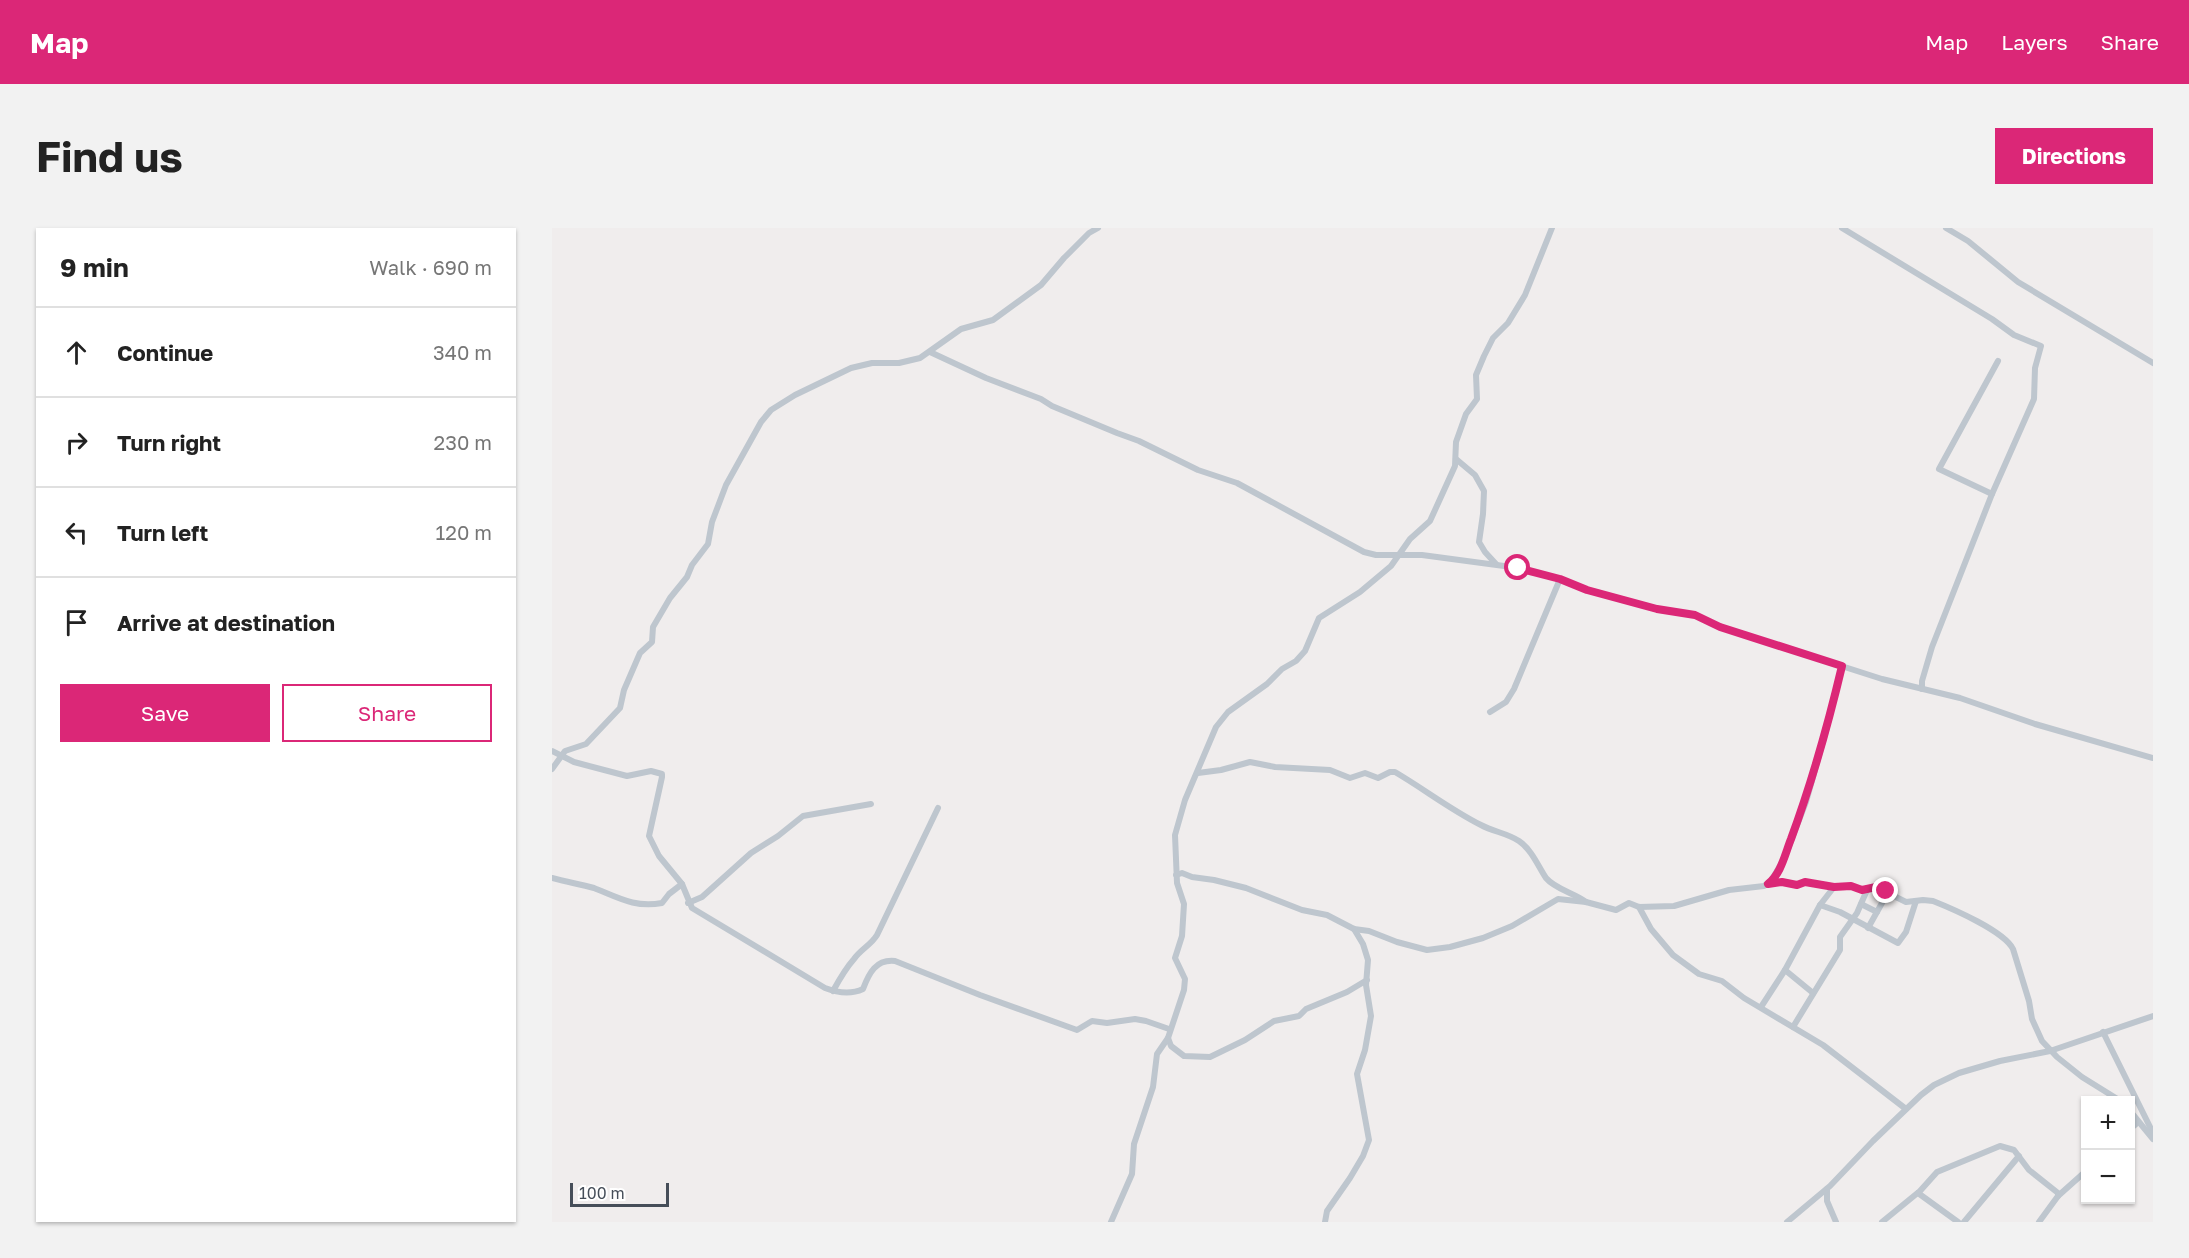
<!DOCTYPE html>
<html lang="en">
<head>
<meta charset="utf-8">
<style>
  body { margin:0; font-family:"Golos Text",sans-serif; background:#f2f2f2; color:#222 }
  .controls { position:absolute; right:18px; bottom:18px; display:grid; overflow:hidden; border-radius:0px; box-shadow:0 2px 4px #0004 }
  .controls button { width:54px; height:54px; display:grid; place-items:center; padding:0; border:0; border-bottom:2px solid #e0e0e0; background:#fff; color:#222; font:30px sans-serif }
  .scale { position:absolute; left:18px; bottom:15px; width:99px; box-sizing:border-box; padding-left:6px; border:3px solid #464e59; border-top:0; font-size:16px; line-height:21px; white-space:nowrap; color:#464e59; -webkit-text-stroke:4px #fff; paint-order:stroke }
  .stop { position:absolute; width:18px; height:18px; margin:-14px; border:4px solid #db2777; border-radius:50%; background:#fff }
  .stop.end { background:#db2777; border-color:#fff; box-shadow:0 2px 6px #0008 }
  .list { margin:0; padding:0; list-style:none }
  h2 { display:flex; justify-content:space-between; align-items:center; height:78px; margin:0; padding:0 24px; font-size:26px }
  h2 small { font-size:20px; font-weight:400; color:#767676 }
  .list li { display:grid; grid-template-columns:39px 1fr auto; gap:18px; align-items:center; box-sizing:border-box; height:90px; padding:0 24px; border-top:2px solid #e0e0e0 }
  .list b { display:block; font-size:22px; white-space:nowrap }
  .list em { font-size:20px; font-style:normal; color:#767676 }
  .actions { display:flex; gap:12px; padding:18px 24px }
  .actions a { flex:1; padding:14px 0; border:2px solid #db2777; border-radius:0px; text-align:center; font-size:21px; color:#db2777 }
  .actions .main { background:#db2777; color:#fff }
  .icon { flex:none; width:33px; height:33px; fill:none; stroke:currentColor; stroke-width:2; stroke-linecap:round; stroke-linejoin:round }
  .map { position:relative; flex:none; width:1601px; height:994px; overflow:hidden; border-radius:0px }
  header { display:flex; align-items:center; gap:36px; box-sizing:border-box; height:84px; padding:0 30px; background:#db2777; color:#fff }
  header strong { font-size:28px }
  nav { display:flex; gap:33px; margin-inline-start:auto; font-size:21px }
  .intro { display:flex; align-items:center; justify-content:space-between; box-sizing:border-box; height:144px; padding:0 36px }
  h1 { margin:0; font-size:42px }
  .button { padding:15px 27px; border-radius:0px; background:#db2777; color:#fff; font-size:21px; font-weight:700 }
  main { display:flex; gap:36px; padding:0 36px }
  aside { flex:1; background:#fff; border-radius:0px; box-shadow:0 2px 4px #0004 }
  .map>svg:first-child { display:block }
</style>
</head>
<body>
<header>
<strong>Map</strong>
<nav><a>Map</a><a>Layers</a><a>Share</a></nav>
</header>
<div class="intro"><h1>Find us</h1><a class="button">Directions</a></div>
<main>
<aside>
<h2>9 min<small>Walk · 690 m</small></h2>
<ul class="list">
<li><svg class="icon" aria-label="ahead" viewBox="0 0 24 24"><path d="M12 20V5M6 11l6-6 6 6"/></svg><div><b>Continue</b></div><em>340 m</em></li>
<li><svg class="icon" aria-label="right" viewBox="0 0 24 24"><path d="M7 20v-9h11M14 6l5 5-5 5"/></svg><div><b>Turn right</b></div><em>230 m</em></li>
<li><svg class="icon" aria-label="left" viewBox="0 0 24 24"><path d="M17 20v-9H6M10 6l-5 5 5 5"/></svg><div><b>Turn left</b></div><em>120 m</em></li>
<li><svg class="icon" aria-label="arrive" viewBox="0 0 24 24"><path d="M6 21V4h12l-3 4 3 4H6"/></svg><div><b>Arrive at destination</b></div></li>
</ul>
<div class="actions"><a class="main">Save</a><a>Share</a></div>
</aside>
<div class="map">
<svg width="1601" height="994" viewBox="0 0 1601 994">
  <rect width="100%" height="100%" fill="#f0eded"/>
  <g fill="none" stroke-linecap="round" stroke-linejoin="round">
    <!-- minor -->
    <g stroke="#bec6ce" stroke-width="6">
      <polyline points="1290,0 1440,91 1462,107 1489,118 1483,140 1482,171 1440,266 1380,419 1370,453 1370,461"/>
      <polyline points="1394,0 1416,13 1466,54 1601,135"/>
      <polyline points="378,124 434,150 489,171 500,178 565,205 587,213 646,242 685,255 812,324 824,327 870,327 967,340 1008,351 1035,362 1105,381 1143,387 1168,399 1330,451 1408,470 1483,496 1601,530"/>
      <polyline points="904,231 923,247 932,263 931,286 927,314 933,324 944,336"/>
      <polyline points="1440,266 1387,241 1446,133"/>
      <polyline points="938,484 954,474 962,461 1008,351"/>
      <path d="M0 523 22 534 75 548 99 543 110 546V549L97 608 107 628 130 656 140 680 273 760C286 765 298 767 311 761 317 745 324 731 343 733L428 767 525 802 540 793 555 795 583 791 594 793 617 801"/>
      <polyline points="0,541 13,523 34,516 68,480 72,462 88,425 100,414 101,399 118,370 135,349 140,337 156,316 160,294 174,257 209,194 219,182 243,167 299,140 320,135 347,135 368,130 409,101 441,92 489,57 512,30 537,5 546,0"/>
      <path d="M646 545 669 542 698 534 723 539 778 542 798 550 813 545 826 550 838 544H843C872 561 899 582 929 597 942 604 955 605 967 613 980 622 986 638 994 650 1003 661 1022 665 1034 674"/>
      <polyline points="624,647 630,645 640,649 662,652 694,660 750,682 775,687 802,701 817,703 845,714 875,722 898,719 931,710 960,698 1006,671 1034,674 1064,682 1077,675 1087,679 1122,678 1177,662 1212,658 1219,653 1232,631 1254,574 1275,499 1290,438"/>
      <path d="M0 650C14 654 28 656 42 660 67 670 83 680 110 675L117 666 130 656"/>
      <path d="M1216 656 1230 654 1245 657 1253 654 1282 659 1298 658 1310 662 1324 659 1354 674 1371 672 1381 673C1401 681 1452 703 1461 721L1477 773 1480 791 1490 813 1505 829 1530 849 1567 872"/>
      <polyline points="136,675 150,669 199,625 226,608 251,588 319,576"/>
      <polyline points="1309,676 1325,684"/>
      <polyline points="1268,677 1288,684 1346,715 1354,704 1364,673"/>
      <polyline points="1087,679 1099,701 1121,727 1147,746 1170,753 1192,770 1271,817 1354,881"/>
      <polyline points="1316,700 1330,675 1334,663"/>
      <polyline points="1233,742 1261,765"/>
      <path d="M281 763C287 752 294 740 302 731 309 721 319 717 325 707L386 580"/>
      <polyline points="1209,779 1233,742 1268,677 1282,659"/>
      <polyline points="1241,799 1288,722 1288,709 1305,685 1315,662"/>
      <polyline points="1551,804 1601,905"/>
      <polyline points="616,810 619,818 632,828 658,829 693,812 722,793 747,788 754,781 795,764 815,752"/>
      <polyline points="1578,883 1601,911"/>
      <polyline points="1578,901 1583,897"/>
      <polyline points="1275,961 1275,973 1284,994"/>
      <polyline points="1366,965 1406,994"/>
      <polyline points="559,994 580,946 582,916 601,859 605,826 616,810 632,762 633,751 623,730 630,708 632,676 625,655 623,607 633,572 664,499 676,484 715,456 730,441 744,433 753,423 767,390 808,364 839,338 858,311 878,293 903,238 904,214 914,186 925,171 924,147 932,128 941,110 956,95 973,67 1000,0"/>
      <polyline points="773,994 775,983 798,950 811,928 817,912 805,846 813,822 819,788 814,757 816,732 811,716 802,701"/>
      <polyline points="1235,994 1278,958 1321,913 1369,867 1382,857 1407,845 1448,833 1498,823 1601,788"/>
      <polyline points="1330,994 1368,963 1385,944 1448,918 1462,922 1477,942 1506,965 1506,968"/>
      <polyline points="1412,994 1467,928"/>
      <polyline points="1487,994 1506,968 1534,943"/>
    </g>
  </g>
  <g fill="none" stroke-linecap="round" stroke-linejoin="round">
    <!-- route -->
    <path stroke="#db2777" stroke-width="8" d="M966 340 1008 351 1035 362 1105 381 1143 387 1168 399 1290 438C1276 497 1260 554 1239 611 1233 626 1229 646 1216 656L1230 654 1245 657 1253 654 1282 659 1299 658 1310 662 1324 659 1334 663"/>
  </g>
</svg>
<div class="controls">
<button>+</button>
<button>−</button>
</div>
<div class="scale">100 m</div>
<div class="stop" style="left:966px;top:340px"></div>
<div class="stop end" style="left:1334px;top:663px"></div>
</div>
</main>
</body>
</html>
